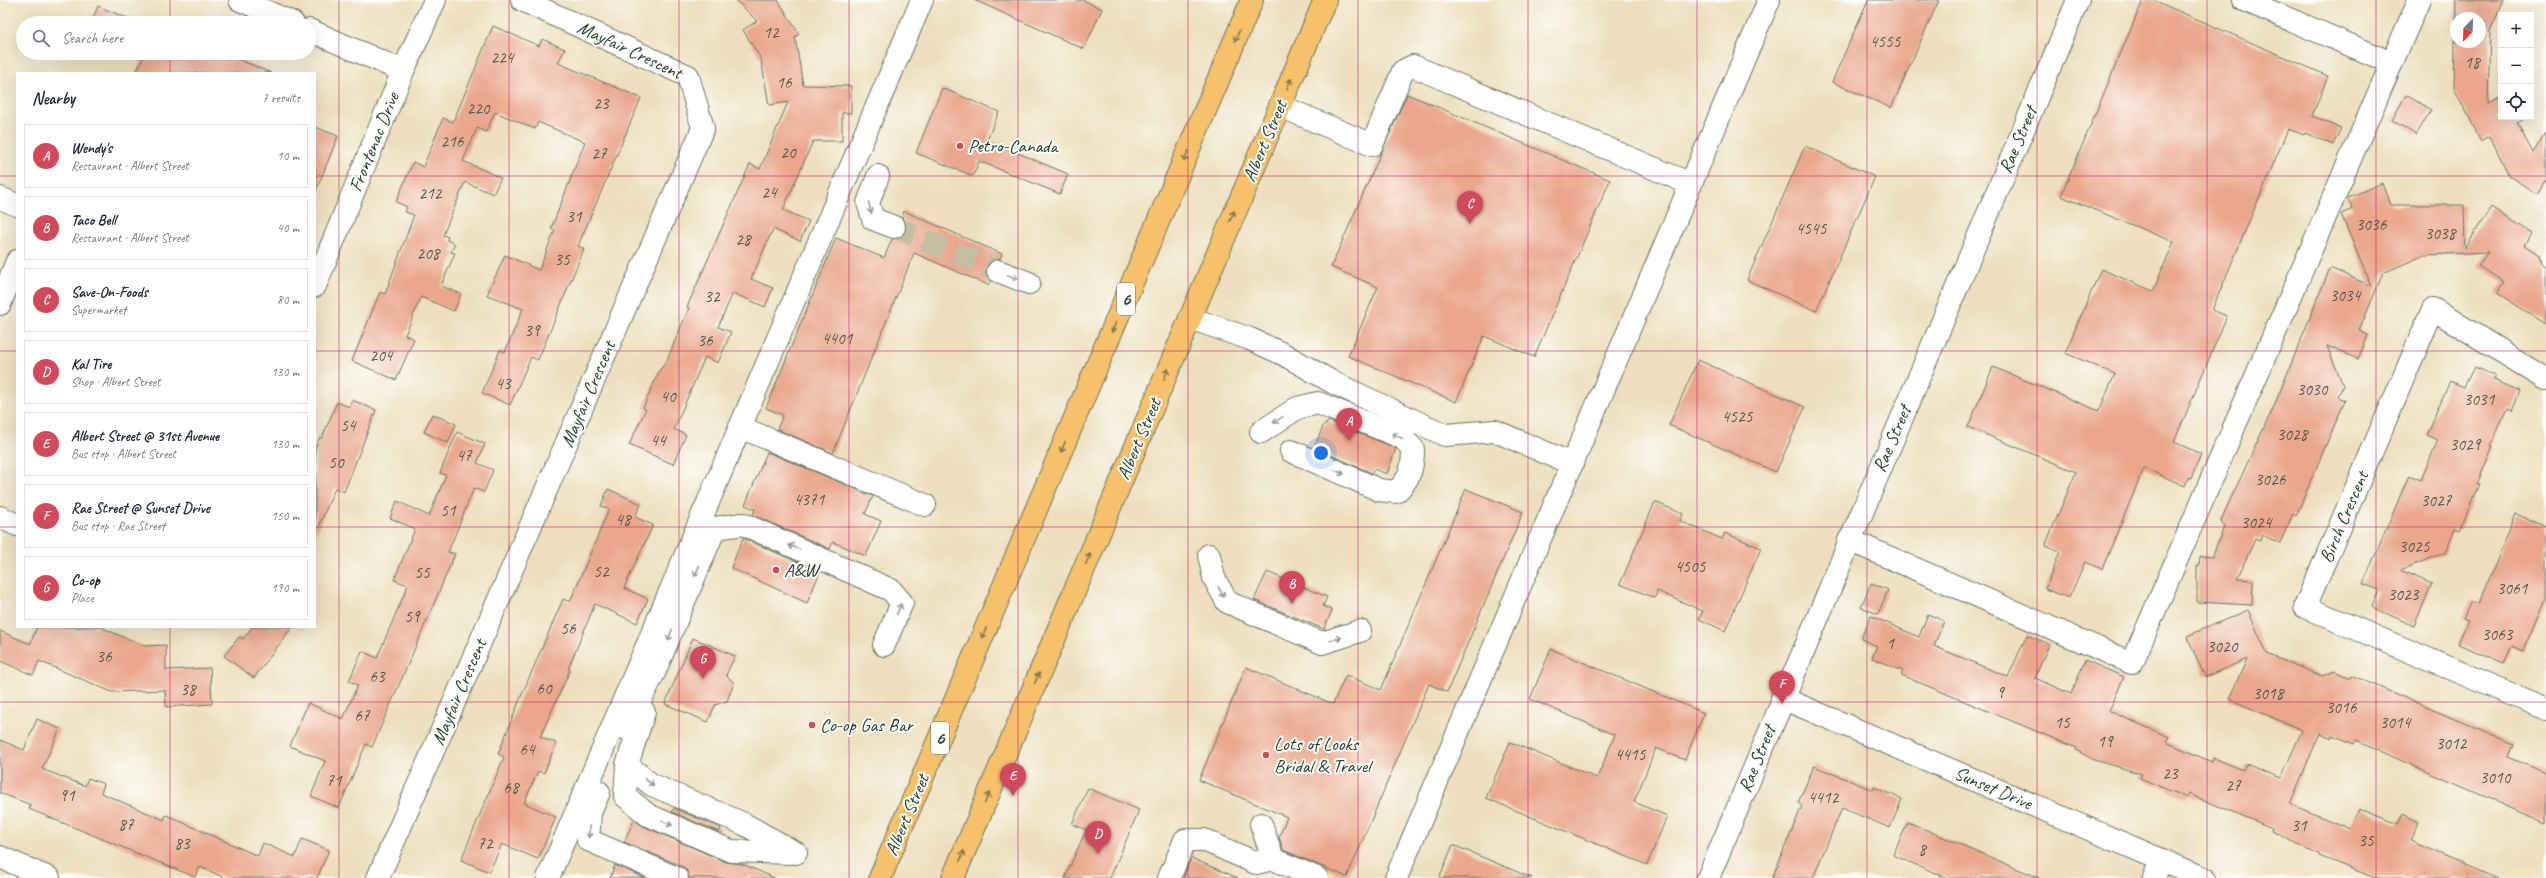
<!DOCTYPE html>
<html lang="en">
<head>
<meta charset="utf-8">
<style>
  body { margin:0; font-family:Caveat,sans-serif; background:#f6f6f7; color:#1f2937 }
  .controls { position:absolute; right:12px; top:12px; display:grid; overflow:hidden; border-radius:0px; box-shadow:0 4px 16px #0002 }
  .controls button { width:36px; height:36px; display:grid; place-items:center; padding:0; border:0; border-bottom:1px solid #e0e1e3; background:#fff; color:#1f2937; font:20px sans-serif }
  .compass { position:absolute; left:2450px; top:12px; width:36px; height:36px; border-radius:50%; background:#fff; box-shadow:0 4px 16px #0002; rotate:203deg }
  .you { position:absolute; left:1321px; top:453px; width:14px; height:14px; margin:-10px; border:3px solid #fff; border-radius:50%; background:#1a73e8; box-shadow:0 0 0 6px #1a73e833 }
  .badge { display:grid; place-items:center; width:26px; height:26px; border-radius:50%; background:#d1495b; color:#fff; font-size:13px; font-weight:700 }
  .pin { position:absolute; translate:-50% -33px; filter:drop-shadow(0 1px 2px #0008) }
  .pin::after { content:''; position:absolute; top:21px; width:14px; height:12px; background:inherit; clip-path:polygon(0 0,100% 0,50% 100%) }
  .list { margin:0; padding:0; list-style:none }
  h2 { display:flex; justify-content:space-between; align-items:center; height:52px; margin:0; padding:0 16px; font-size:17px }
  h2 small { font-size:13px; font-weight:400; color:#747a83 }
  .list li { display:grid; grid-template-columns:26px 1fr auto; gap:12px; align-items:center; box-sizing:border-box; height:64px; margin:0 8px 8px; padding:0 8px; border:1px solid #e0e1e3; border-radius:0px }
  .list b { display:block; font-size:15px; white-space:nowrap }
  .list p { margin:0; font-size:13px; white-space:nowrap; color:#747a83 }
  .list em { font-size:13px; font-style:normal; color:#747a83 }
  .icon { flex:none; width:22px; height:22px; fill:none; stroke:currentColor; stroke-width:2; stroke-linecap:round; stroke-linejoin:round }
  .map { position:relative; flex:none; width:2546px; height:878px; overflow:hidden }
  .search { position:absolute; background:#fff; box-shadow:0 4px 16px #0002; left:16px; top:16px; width:300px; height:44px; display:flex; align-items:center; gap:10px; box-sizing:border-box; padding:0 14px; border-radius:22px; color:#747a83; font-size:15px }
  .panel { position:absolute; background:#fff; box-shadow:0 4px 16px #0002; left:16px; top:72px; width:300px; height:556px; border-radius:0px }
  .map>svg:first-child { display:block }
</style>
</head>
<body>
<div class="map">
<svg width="2546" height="878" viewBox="0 0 2546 878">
  <rect width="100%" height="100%" fill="#fdfcf7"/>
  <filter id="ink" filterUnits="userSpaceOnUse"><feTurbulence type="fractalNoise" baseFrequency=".025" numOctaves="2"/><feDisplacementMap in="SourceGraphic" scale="8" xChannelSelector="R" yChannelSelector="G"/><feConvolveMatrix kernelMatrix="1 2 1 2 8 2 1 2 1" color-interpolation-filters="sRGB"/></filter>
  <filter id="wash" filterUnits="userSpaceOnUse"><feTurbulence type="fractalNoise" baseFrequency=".012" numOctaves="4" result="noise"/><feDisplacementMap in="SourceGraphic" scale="16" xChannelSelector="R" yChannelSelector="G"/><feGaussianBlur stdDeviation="0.9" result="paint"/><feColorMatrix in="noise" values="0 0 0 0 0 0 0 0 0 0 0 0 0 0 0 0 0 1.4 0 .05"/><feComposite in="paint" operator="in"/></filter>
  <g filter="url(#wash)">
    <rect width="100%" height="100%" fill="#eddfbd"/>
    <g id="blocks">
      <!-- building -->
      <g fill="#eaa78d" fill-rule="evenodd">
        <polygon points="736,0 778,0 799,34 795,37 803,85 851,86 851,113 842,113 842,141 813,141 783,210 809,221 800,241 773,229 751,279 773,288 765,307 733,293 718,327 731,332 718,363 705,357 674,429 686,435 673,464 629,445 646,409 643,408 659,371 666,362 689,308 687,307 750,164 760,169 788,102 769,105 761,59 743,30 757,21"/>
        <polygon points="974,0 1083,0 1102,9 1084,49"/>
        <polygon points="1868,0 1939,0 1891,108 1832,82"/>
        <polygon points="2143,0 2153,0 2328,76 2312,116 2341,128 2333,145 2305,133 2304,135 2288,129 2212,310 2227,316 2174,442 2201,454 2191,479 2188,478 2185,486 2144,468 2102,569 2085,562 2069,598 2045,589 2060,552 2045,546 2076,472 1968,427 1993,367 2099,411 2115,374 2065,353 2101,269 2153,291 2174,242 2061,196"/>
        <path d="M2456 0H2504L2490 31 2488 103 2501 97V117H2529L2517 123 2533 153 2546 132V179L2537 194 2509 176 2490 136 2481 141 2454 88ZM2456 18H2480V42H2456Z"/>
        <polygon points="98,6 122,16 141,23 91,23"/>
        <polygon points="493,26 539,46 542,39 565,49 558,63 641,98 578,246 584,249 538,360 531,357 510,405 482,393 500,350 505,352 523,309 487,295 505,255 539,270 555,230 551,229 585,142 538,122 535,129 495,112 486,132 477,128 463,161 501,178 493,194 465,182 443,235 448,237 447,240 455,244 451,252 455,253 441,286 461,294 454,311 421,297 405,335 414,339 396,380 352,361 380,292 385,294 414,215 405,212 407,207 396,202 413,162 423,167 443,118 453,122"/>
        <polygon points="107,53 128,53 127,57 116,57"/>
        <polygon points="145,53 224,53 271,73 136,73"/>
        <polygon points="942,88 999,112 987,140 1068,174 1060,194 979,161 973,176 916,153"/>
        <polygon points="1407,94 1610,180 1534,357 1484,336 1456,402 1348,356 1378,287 1331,267"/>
        <polygon points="2406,95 2431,110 2416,135 2392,120"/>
        <polygon points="315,127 338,136 316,191 315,191"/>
        <polygon points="1805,146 1875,177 1816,311 1747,280"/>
        <polygon points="2382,183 2391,205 2464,205 2465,248 2491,207 2532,233 2524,245 2539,255 2541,264 2546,267 2546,324 2497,293 2504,282 2478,266 2488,252 2425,255 2383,273 2359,331 2368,335 2358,359 2327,346 2343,385 2338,397 2345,400 2296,516 2293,514 2280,543 2262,535 2260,541 2255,539 2237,579 2253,580 2252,605 2197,602 2197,566 2199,566 2200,556 2212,557 2224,527 2221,520 2275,404 2330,268 2371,286 2341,214 2353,209 2347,198"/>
        <polygon points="904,211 1002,254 1000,259 990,261 987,266 986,273 991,281 988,285 914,253 833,453 777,429 783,415 766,408 836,238 884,258 892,239 902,237 906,232 906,225 902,218"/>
        <polygon points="1698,360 1805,407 1776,472 1669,425"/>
        <polygon points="2474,367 2495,376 2493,380 2519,391 2511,410 2507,408 2491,446 2493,446 2477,484 2479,484 2460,530 2455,528 2445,553 2400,570 2432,584 2414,626 2372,607 2379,590 2363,584 2409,475 2421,480 2438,440 2427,435 2450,381 2464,387"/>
        <polygon points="352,400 376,410 344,492 335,488 315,536 315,448 320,437 322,438 337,402 349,407"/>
        <polygon points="432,414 456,424 448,443 424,432"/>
        <polygon points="1328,421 1396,448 1387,474 1374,469 1372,473 1314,448 1324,424 1326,425"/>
        <polygon points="457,432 485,444 477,463 493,470 484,492 474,488 448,552 455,554 415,648 372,747 366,744 339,808 311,796 325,761 290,746 308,703 343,719 358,685 349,681 362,651 377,658 408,585 394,580 415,529 390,518 397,501 429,516 446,475 440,473"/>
        <polygon points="767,452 873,496 865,514 881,521 866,556 833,542 830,549 753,515 755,509 745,505"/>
        <polygon points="608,489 641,504 635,517 653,525 624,588 648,599 637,623 595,604 568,669 570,670 540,737 556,743 544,773 538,771 524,803 556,817 538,859 502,844 489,872 461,860 504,757 498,754 520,699 563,599 570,602 609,509 601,506"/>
        <polygon points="1466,489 1523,512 1447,692 1429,684 1347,877 1283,850 1279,837 1287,817 1199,780 1246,667 1333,704 1346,675 1381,690"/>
        <polygon points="1655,502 1683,514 1680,521 1722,539 1725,533 1761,548 1725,631 1699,619 1703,611 1657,591 1655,598 1620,584"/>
        <polygon points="2516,514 2546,527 2546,599 2524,651 2512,646 2504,663 2458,644 2468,621 2463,619 2471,601 2479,604"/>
        <polygon points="743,538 820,572 807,603 731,568"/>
        <polygon points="1267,572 1327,597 1323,606 1332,610 1324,629 1254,600"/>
        <polygon points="1871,583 1888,590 1878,614 1861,607"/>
        <polygon points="2248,610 2267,654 2322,676 2334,671 2350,678 2351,675 2513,744 2508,757 2546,773 2546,823 2356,741 2354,744 2333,735 2332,738 2320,733 2290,804 2350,829 2359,808 2398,824 2403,814 2418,822 2410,841 2497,878 2375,878 2319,856 2319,854 2271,831 2272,828 2189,794 2187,798 2140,778 2142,774 2092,759 2076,750 2077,748 1901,675 1903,671 1872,658 1877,646 1861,639 1871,616 1919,637 1928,614 1944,621 1934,646 2008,677 2027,635 2049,644 2035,678 2071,694 2085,660 2124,677 2109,711 2169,737 2166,742 2212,762 2214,758 2243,770 2246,764 2281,778 2302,730 2229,699 2247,659 2205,677 2187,636"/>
        <polygon points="37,627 100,627 144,646 166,645 166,670 210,668 212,704 166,707 165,690 112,692 39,661 33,675 0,661 0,631 30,644"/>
        <polygon points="252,627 292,627 254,678 224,656 239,637 243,639"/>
        <polygon points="693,638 735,656 726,675 734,683 727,701 715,705 708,722 665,704"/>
        <polygon points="1551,649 1704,713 1685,760 1656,748 1634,802 1667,816 1647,865 1486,798 1510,742 1597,778 1615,735 1530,699"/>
        <polygon points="37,719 60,729 42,769 85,786 88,778 104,784 101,793 164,820 166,815 258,856 263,843 295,857 302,839 329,850 317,878 226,878 200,867 195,877 29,809 31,805 0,793 0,740 24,750"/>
        <polygon points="1814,766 1873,790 1874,787 1902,799 1890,828 1842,808 1813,878 1772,878 1802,806 1798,803"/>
        <polygon points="1088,788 1139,810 1110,878 1065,878 1086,830 1072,824"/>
        <polygon points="674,808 721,828 719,832 672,812"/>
        <polygon points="634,820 643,826 726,862 742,864 775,878 689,878 687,871 682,866 624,842"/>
        <polygon points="1908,822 2039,878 1947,878 1893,855"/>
        <polygon points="1453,845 1532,878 1439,878"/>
        <polygon points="1191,858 1238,878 1183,878"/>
        <polygon points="615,865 645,878 610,878"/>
      </g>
    </g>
  </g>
  <g filter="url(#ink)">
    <use href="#blocks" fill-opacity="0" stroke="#677664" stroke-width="1"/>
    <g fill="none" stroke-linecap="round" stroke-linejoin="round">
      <!-- minor-tunnel -->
      <polyline stroke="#c4bfa2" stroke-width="22" stroke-dasharray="22 11" stroke-linecap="butt" points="894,227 998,271"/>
      <!-- minor casing -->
      <g stroke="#677664" stroke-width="24">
        <g id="minor">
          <polyline points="240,0 293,23"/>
          <polyline points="2244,0 2392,63"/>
          <polyline points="309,30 403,71"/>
          <polyline points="1280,106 1372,145 1403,71 1413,66 1691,184"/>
          <polyline points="878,176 868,203 873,219 894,227"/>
          <polyline points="0,198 17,205"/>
          <polyline points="998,271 1029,283"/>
          <polyline points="315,286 403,71 435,0"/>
          <polyline points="0,304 17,261"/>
          <polyline points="1190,318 1250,339 1283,354 1334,383 1445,435 1495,431 1572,464"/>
          <polyline points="2546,379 2433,309 2305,607 2546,709"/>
          <polyline points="740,427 925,505"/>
          <path d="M1261 432 1297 408 1318 403 1403 438 1413 449C1413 468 1410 479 1396 492L1379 490 1291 451"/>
          <polyline points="0,517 17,525"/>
          <polyline points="1849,540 2132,663 2419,0"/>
          <polyline points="1209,555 1214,578 1227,602 1322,643 1360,631"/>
          <polyline points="1782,698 2204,878"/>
          <polyline points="644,712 627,765 652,785 744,824 796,853"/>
          <polyline points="626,729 654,673 715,528 743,524 891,590 902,603 884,645"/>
          <polyline points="627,765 625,796 648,815 731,851 791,853"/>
          <polyline points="599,792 590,813 588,840 677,878"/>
          <polyline points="1261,824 1273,859 1317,878"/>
          <polyline points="0,857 49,878"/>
          <polyline points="378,878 703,128 688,76 522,0"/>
          <polyline points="548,878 922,0"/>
          <polyline points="1169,878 1185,840 1204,840 1256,863 1273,859"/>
          <polyline points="1396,878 1769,0"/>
          <polyline points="1708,878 2078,0"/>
          <polyline points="2154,878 2161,860"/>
        </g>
      </g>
      <!-- major casing -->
      <g stroke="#677664" stroke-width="24">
        <g id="major">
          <polyline points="880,878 1252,0"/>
          <polyline points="953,878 1325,0"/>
        </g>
      </g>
      <!-- minor -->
      <use href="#minor" stroke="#fff" stroke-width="22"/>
      <!-- major -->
      <use href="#major" stroke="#f6c16b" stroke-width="22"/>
    </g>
    <!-- one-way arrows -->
    <defs><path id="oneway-shaft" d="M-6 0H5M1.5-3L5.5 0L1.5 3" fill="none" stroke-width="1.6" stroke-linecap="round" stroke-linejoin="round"/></defs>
    <g stroke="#80784d">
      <use href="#oneway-shaft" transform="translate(1237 36) rotate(113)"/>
      <use href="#oneway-shaft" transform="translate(1289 84) rotate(-67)"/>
      <use href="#oneway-shaft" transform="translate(1186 156) rotate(113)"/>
      <use href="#oneway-shaft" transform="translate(1232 216) rotate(-67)"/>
      <use href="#oneway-shaft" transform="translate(1114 327) rotate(113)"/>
      <use href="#oneway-shaft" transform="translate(1166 374) rotate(-67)"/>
      <use href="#oneway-shaft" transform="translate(1063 447) rotate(113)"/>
      <use href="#oneway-shaft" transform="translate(1088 559) rotate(-67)"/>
      <use href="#oneway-shaft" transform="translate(984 633) rotate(113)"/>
      <use href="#oneway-shaft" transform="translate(1037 678) rotate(-67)"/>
      <use href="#oneway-shaft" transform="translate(987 798) rotate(-67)"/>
      <use href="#oneway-shaft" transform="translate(962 856) rotate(-67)"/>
    </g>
    <g stroke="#8f9e9a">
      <use href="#oneway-shaft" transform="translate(870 208) rotate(77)"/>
      <use href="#oneway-shaft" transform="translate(1013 277) rotate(22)"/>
      <use href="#oneway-shaft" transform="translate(1278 420) rotate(146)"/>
      <use href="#oneway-shaft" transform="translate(1397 436) rotate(-155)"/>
      <use href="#oneway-shaft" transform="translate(1339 472) rotate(24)"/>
      <use href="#oneway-shaft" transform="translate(794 547) rotate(-156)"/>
      <use href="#oneway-shaft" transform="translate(697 571) rotate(113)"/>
      <use href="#oneway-shaft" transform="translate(1221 592) rotate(62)"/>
      <use href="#oneway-shaft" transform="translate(899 609) rotate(-68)"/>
      <use href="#oneway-shaft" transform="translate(670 635) rotate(112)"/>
      <use href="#oneway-shaft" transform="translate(1336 639) rotate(-16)"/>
      <use href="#oneway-shaft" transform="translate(649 782) rotate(36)"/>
      <use href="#oneway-shaft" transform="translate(667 823) rotate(24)"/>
      <use href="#oneway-shaft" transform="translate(589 832) rotate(93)"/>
    </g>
  </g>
  <!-- grid -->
  <path fill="none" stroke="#c2185b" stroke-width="1" stroke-opacity="0.55" d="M170 0V23M339 0V878M509 0V878M679 0V878M849 0V878M1018 0V878M1188 0V878M1358 0V878M1528 0V878M1697 0V878M1867 0V878M2037 0V878M2207 0V878M2376 0V878M170 53V73M0 176H17M315 176H2546M0 351H17M315 351H2546M0 527H17M315 527H2546M170 627V878M0 702H2546"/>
  <!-- markers -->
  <g fill="#d1495b" stroke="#fdfcf7" stroke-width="1.5">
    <circle cx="960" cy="146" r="4"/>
    <circle cx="776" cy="570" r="4"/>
    <circle cx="812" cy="725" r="4"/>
    <circle cx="1266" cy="755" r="4"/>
  </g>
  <g text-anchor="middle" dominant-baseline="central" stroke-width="4" stroke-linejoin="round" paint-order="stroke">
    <!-- number labels -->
    <g font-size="17" fill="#52584a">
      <text x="771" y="32">12</text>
      <text x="1885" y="41">4555</text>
      <text x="502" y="57">224</text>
      <text x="2472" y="62">18</text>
      <text x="784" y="82">16</text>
      <text x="601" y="103">23</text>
      <text x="478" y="108">220</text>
      <text x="452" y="141">216</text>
      <text x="788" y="152">20</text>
      <text x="599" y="153">27</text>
      <text x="769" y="192">24</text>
      <text x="430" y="193">212</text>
      <text x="574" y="216">31</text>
      <text x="2371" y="224">3036</text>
      <text x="1811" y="228">4545</text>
      <text x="2440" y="233">3038</text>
      <text x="743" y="239">28</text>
      <text x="428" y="253">208</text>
      <text x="562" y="259">35</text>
      <text x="2345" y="295">3034</text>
      <text x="712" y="296">32</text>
      <text x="532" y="330">39</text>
      <text x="837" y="338">4401</text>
      <text x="705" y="340">36</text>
      <text x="381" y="355">204</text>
      <text x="503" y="383">43</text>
      <text x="2312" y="389">3030</text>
      <text x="668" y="396">40</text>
      <text x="2479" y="399">3031</text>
      <text x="1737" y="416">4525</text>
      <text x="348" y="425">54</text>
      <text x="2292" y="434">3028</text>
      <text x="658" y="440">44</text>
      <text x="2465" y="444">3029</text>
      <text x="464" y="455">47</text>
      <text x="336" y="462">50</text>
      <text x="2270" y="479">3026</text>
      <text x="809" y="499">4371</text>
      <text x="2436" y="500">3027</text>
      <text x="448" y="510">51</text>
      <text x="623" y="519">48</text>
      <text x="2256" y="522">3024</text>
      <text x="2414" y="546">3025</text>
      <text x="1690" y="566">4505</text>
      <text x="601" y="571">52</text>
      <text x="422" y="572">55</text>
      <text x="2512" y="588">3061</text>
      <text x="2403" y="594">3023</text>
      <text x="412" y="616">59</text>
      <text x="568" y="628">56</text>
      <text x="2497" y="634">3063</text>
      <text x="1890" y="643">1</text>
      <text x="2222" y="646">3020</text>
      <text x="104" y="656">36</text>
      <text x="377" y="676">63</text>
      <text x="544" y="688">60</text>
      <text x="188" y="689">38</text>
      <text x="2000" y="692">9</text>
      <text x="2268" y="693">3018</text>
      <text x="2341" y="707">3016</text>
      <text x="362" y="715">67</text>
      <text x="2062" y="722">15</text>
      <text x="2395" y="722">3014</text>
      <text x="2105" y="741">19</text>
      <text x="2451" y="743">3012</text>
      <text x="527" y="749">64</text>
      <text x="1630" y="754">4415</text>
      <text x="2170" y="773">23</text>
      <text x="2495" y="777">3010</text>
      <text x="334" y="780">71</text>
      <text x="2233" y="785">27</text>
      <text x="511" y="787">68</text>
      <text x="67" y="795">91</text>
      <text x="1823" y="797">4412</text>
      <text x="126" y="824">87</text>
      <text x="2299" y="825">31</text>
      <text x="2366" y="840">35</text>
      <text x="182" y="843">83</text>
      <text x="485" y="843">72</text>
      <text x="1922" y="849">8</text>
    </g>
    <!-- shield labels -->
    <g fill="#fdfcf7" stroke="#62766e" stroke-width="1">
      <rect x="1117" y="283" width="18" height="32" rx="3"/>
      <rect x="931" y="722" width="18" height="32" rx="3"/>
    </g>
    <g font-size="18" font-weight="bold" fill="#1f3d34">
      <text x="1126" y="299">6</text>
      <text x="940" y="738">6</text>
    </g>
    <!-- street labels -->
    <g font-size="19" fill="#1f3d34" stroke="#fdfcf7">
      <text transform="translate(630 50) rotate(25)">Mayfair Crescent</text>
      <text transform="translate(2018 140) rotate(-67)">Rae Street</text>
      <text transform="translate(1265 141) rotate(-67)">Albert Street</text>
      <text transform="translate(374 142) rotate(-68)">Frontenac Drive</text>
      <text transform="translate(588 394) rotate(-67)">Mayfair Crescent</text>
      <text transform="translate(1139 439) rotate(-67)">Albert Street</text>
      <text transform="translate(1892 439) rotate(-67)">Rae Street</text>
      <text transform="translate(2344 517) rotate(-67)">Birch Crescent</text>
      <text transform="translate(459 692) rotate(-67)">Mayfair Crescent</text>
      <text transform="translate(1757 759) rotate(-68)">Rae Street</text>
      <text transform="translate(1993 788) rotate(23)">Sunset Drive</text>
      <text transform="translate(907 815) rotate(-67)">Albert Street</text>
    </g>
    <!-- poi labels -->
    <g font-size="19" fill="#1f3d34" stroke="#fdfcf7" text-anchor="start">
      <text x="968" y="146">Petro-Canada</text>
      <text x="784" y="570">A&amp;W</text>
      <text x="820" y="725">Co-op Gas Bar</text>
      <text x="1274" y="744">Lots of Looks<tspan x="1274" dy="22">Bridal &amp; Travel</tspan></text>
    </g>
  </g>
</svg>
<div class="controls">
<button>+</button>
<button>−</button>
<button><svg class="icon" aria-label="locate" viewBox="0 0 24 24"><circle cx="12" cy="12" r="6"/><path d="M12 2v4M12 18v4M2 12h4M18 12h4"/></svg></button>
</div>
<svg class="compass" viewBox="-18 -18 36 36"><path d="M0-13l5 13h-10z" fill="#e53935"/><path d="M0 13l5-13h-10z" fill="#747a83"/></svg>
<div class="you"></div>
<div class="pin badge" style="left:1349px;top:441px">A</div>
<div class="pin badge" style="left:1292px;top:604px">B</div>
<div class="pin badge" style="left:1470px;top:224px">C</div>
<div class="pin badge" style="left:1098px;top:854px">D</div>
<div class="pin badge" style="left:1013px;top:796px">E</div>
<div class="pin badge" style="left:1782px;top:704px">F</div>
<div class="pin badge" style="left:703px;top:679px">G</div>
<div class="search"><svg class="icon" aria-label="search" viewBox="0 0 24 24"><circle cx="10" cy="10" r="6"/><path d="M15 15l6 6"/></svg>Search here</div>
<section class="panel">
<h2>Nearby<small>7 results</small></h2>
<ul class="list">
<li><span class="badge">A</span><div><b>Wendy's</b><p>Restaurant · Albert Street</p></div><em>10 m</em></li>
<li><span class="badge">B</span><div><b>Taco Bell</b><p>Restaurant · Albert Street</p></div><em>40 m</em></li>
<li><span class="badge">C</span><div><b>Save-On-Foods</b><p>Supermarket</p></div><em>80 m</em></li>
<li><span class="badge">D</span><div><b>Kal Tire</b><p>Shop · Albert Street</p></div><em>130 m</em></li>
<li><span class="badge">E</span><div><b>Albert Street @ 31st Avenue</b><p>Bus stop · Albert Street</p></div><em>130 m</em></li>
<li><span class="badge">F</span><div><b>Rae Street @ Sunset Drive</b><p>Bus stop · Rae Street</p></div><em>150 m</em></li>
<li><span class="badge">G</span><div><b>Co-op</b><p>Place</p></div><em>190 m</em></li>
</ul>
</section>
</div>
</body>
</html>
